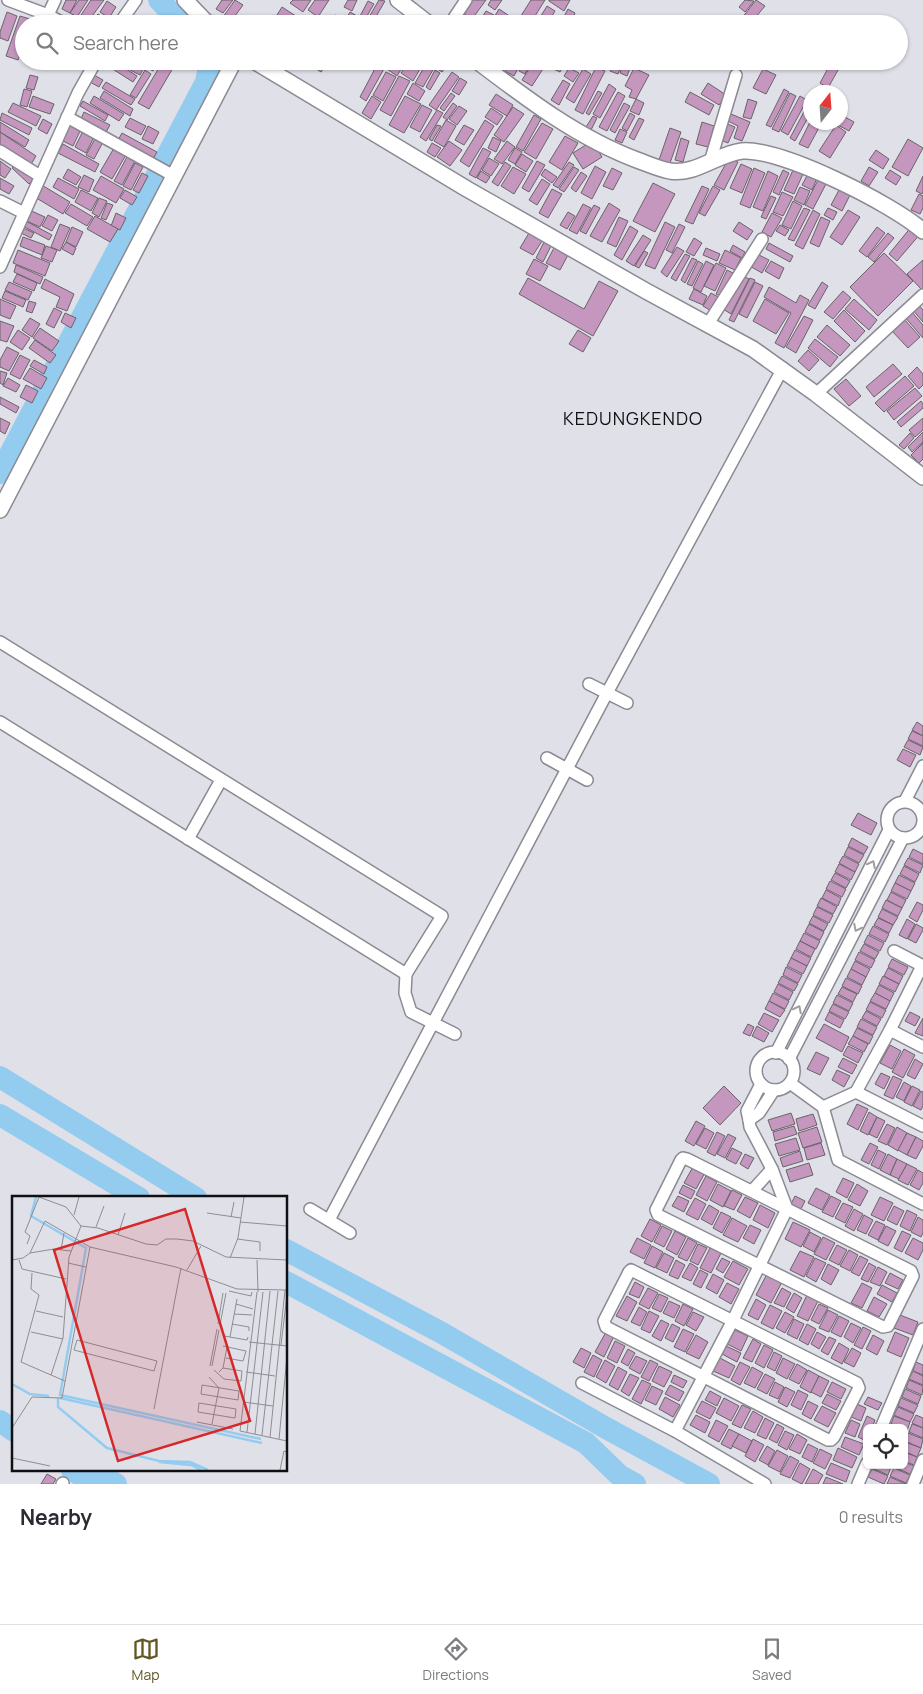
<!DOCTYPE html>
<html lang="en">
<head>
<meta charset="utf-8">
<style>
  body { margin:0; font-family:Manrope,sans-serif; background:#f7f7f7; color:#2b2b33 }
  .controls { position:absolute; right:15px; bottom:15px; display:grid; overflow:hidden; border-radius:8px; box-shadow:0 1px 4px #0004 }
  .controls button { width:45px; height:45px; display:grid; place-items:center; padding:0; border:0; border-bottom:1px solid #e1e1e2; background:#fff; color:#2b2b33; font:25px sans-serif }
  .compass { position:absolute; left:803px; top:85px; width:45px; height:45px; border-radius:50%; background:#fff; box-shadow:0 1px 4px #0004; rotate:17deg }
  .list { margin:0; padding:0; list-style:none }
  h2 { display:flex; justify-content:space-between; align-items:center; height:65px; margin:0; padding:0 20px; font-size:21px }
  h2 small { font-size:16px; font-weight:400; color:#7c7c81 }
  .icon { flex:none; width:28px; height:28px; fill:none; stroke:currentColor; stroke-width:2; stroke-linecap:round; stroke-linejoin:round }
  .map { position:relative; flex:none; width:923px; height:1484px; overflow:hidden }
  .search { position:absolute; background:#fff; box-shadow:0 1px 4px #0004; left:15px; right:15px; top:15px; height:55px; display:flex; align-items:center; gap:12px; box-sizing:border-box; padding:0 18px; border-radius:28px; color:#7c7c81; font-size:19px }
  .sheet { height:140px; background:#fff }
  nav { display:flex; justify-content:space-around; align-items:center; box-sizing:border-box; height:70px; border-top:1px solid #e1e1e2; background:#fff; font-size:14px; color:#7c7c81 }
  nav a { display:grid; justify-items:center; gap:2px }
  nav .on { color:#625723 }
  .map>svg:first-child { display:block }
</style>
</head>
<body>
<div class="map">
<svg width="923" height="1484" viewBox="0 0 923 1484">
  <rect width="100%" height="100%" fill="#e0e0e9"/>
  <g fill="none" stroke-linecap="round" stroke-linejoin="round">
    <!-- river -->
    <g stroke="#94ccf0" stroke-width="22">
      <polyline points="159,0 182,24"/>
      <polyline points="0,473 206,82 210,61"/>
      <polyline points="0,1077 196,1198"/>
      <polyline points="0,1115 139,1198"/>
      <polyline points="286,1250 442,1333 606,1428 709,1484"/>
      <polyline points="286,1282 586,1443 619,1475 635,1484"/>
      <polyline points="0,1421 14,1431"/>
      <polyline points="72,1470 94,1484"/>
      <polyline points="92,1470 116,1484"/>
    </g>
  </g>
  <!-- building -->
  <g fill="#c597bf" stroke="#6a6369">
    <polygon points="66,0 77,0 70,13 62,9"/>
    <polygon points="79,0 88,0 77,17 70,13"/>
    <polygon points="91,0 104,0 87,23 79,18"/>
    <polygon points="222,0 233,0 223,13 216,9"/>
    <polygon points="235,0 243,5 229,24 218,24"/>
    <polygon points="293,0 311,0 303,12 290,3"/>
    <polygon points="315,0 329,0 318,17 308,10"/>
    <polygon points="348,0 357,0 352,11 344,7"/>
    <polygon points="379,0 385,1 374,20 369,17"/>
    <polygon points="467,0 486,0 472,19 460,11"/>
    <polygon points="491,0 502,0 495,10 488,5"/>
    <polygon points="531,0 545,0 530,24 527,24 519,19"/>
    <polygon points="549,0 570,0 564,11 549,1"/>
    <polygon points="745,0 754,1 745,12 739,7"/>
    <polygon points="756,0 765,6 750,24 742,18"/>
    <polygon points="107,1 116,7 109,18 100,12"/>
    <polygon points="368,1 374,4 364,21 359,18"/>
    <polygon points="547,6 555,11 547,24 536,24"/>
    <polygon points="282,7 302,20 300,24 290,24 277,15"/>
    <polygon points="499,9 508,15 503,24 490,24"/>
    <polygon points="568,9 575,13 570,24 560,24"/>
    <polygon points="486,11 494,15 489,24 478,24"/>
    <polygon points="7,12 17,16 8,41 0,38 0,32"/>
    <polygon points="350,12 357,16 353,24 343,24"/>
    <polygon points="98,14 108,21 106,24 101,24 95,19"/>
    <polygon points="272,15 282,22 280,24 267,24"/>
    <polygon points="335,15 344,19 341,24 330,24"/>
    <polygon points="20,16 33,20 32,24 24,24 24,45 18,60 6,56"/>
    <polygon points="148,61 159,61 153,71 145,66"/>
    <polygon points="163,61 177,61 149,109 138,103"/>
    <polygon points="308,61 329,61 321,72 307,63"/>
    <polygon points="392,61 406,61 397,76 387,69"/>
    <polygon points="435,61 449,61 442,72 433,66"/>
    <polygon points="511,61 522,61 514,76 505,71"/>
    <polygon points="525,61 532,61 525,74 519,71"/>
    <polygon points="534,61 541,61 546,64 532,86 522,80"/>
    <polygon points="552,61 566,61 560,72 549,67"/>
    <polygon points="614,61 623,61 618,74 610,71"/>
    <polygon points="624,61 633,61 627,76 620,73"/>
    <polygon points="832,61 843,61 828,88 820,83"/>
    <polygon points="115,62 137,76 133,82 111,68"/>
    <polygon points="408,62 420,69 413,81 401,73"/>
    <polygon points="378,63 385,67 366,101 360,97"/>
    <polygon points="134,64 143,69 140,75 130,70"/>
    <polygon points="426,64 434,68 423,87 415,83"/>
    <polygon points="596,67 605,71 583,114 575,110"/>
    <polygon points="569,68 579,73 573,82 564,76"/>
    <polygon points="634,68 649,75 636,99 629,97 632,90 625,86"/>
    <polygon points="583,69 591,74 574,103 566,98"/>
    <polygon points="763,69 776,75 766,94 753,88"/>
    <polygon points="145,70 151,74 136,98 130,95"/>
    <polygon points="435,70 440,73 430,90 426,87"/>
    <polygon points="386,72 396,77 383,101 373,95"/>
    <polygon points="452,72 459,77 436,110 429,105"/>
    <polygon points="30,75 38,77 34,90 26,88"/>
    <polygon points="94,75 103,80 99,87 90,82"/>
    <polygon points="399,76 410,81 391,116 380,110"/>
    <polygon points="460,78 467,82 459,95 452,91"/>
    <polygon points="563,80 570,84 559,105 551,100"/>
    <polygon points="106,82 135,99 131,105 102,88"/>
    <polygon points="413,83 425,91 419,101 407,94"/>
    <polygon points="708,83 726,95 719,105 701,94"/>
    <polygon points="609,84 616,89 600,118 593,114"/>
    <polygon points="24,89 32,91 27,107 20,105"/>
    <polygon points="784,89 789,92 771,127 766,125"/>
    <polygon points="104,91 133,109 130,116 100,98"/>
    <polygon points="598,91 602,93 589,115 586,113"/>
    <polygon points="618,92 625,96 607,131 599,127"/>
    <polygon points="690,92 714,105 709,115 685,102"/>
    <polygon points="451,93 455,96 444,111 440,108"/>
    <polygon points="790,93 796,96 779,132 772,129"/>
    <polygon points="496,94 513,105 507,116 489,105"/>
    <polygon points="33,96 54,104 50,114 29,107"/>
    <polygon points="94,96 124,114 119,121 90,103"/>
    <polygon points="372,96 381,102 371,119 362,113"/>
    <polygon points="405,96 421,104 404,133 389,125"/>
    <polygon points="800,96 807,100 788,135 781,131"/>
    <polygon points="636,99 644,103 639,115 630,111"/>
    <polygon points="748,99 757,102 751,119 743,117"/>
    <polygon points="83,101 108,115 105,121 80,106"/>
    <polygon points="13,103 41,116 36,126 8,112"/>
    <polygon points="453,103 457,106 447,120 443,117"/>
    <polygon points="624,103 630,106 615,133 610,130"/>
    <polygon points="422,105 432,110 420,132 410,127"/>
    <polygon points="459,106 467,111 457,125 449,119"/>
    <polygon points="807,106 810,108 810,114 795,141 790,138"/>
    <polygon points="513,107 524,114 504,142 494,135"/>
    <polygon points="491,108 503,116 497,125 485,117"/>
    <polygon points="437,110 443,113 426,141 420,137"/>
    <polygon points="84,112 110,125 105,134 80,121"/>
    <polygon points="2,113 32,128 29,135 0,120"/>
    <polygon points="630,113 635,116 627,131 622,128"/>
    <polygon points="731,114 750,122 742,141 734,138 738,126 728,121"/>
    <polygon points="534,115 541,119 523,151 516,147"/>
    <polygon points="593,116 597,118 591,130 586,127"/>
    <polygon points="843,116 854,122 849,131 838,125"/>
    <polygon points="130,118 146,126 141,135 125,127"/>
    <polygon points="639,118 644,120 634,140 629,137"/>
    <polygon points="43,119 52,124 47,134 38,129"/>
    <polygon points="446,120 456,126 444,147 434,141"/>
    <polygon points="485,120 494,126 469,167 460,161"/>
    <polygon points="0,122 29,140 25,147 0,132"/>
    <polygon points="67,122 81,129 73,146 59,139"/>
    <polygon points="702,122 714,126 708,147 696,144"/>
    <polygon points="810,122 822,122 808,148 799,144"/>
    <polygon points="542,123 553,129 536,159 524,152"/>
    <polygon points="725,123 735,127 728,143 718,139"/>
    <polygon points="437,125 441,126 432,141 429,139"/>
    <polygon points="464,125 474,130 464,145 455,140"/>
    <polygon points="836,125 846,132 830,158 819,151"/>
    <polygon points="148,126 159,132 153,144 142,139"/>
    <polygon points="670,128 681,132 670,163 659,160"/>
    <polygon points="620,129 627,132 622,143 615,140"/>
    <polygon points="83,131 94,137 86,153 75,147"/>
    <polygon points="0,132 36,156 30,166 0,147"/>
    <polygon points="122,133 157,152 152,161 117,142"/>
    <polygon points="565,136 578,143 562,170 549,162"/>
    <polygon points="96,137 104,140 94,159 86,155"/>
    <polygon points="493,137 501,141 496,152 488,148"/>
    <polygon points="681,138 689,141 683,162 675,160"/>
    <polygon points="908,139 923,148 908,176 892,167"/>
    <polygon points="449,141 462,150 450,166 437,157"/>
    <polygon points="507,141 515,147 502,164 494,159"/>
    <polygon points="592,141 602,157 583,169 573,153"/>
    <polygon points="432,143 441,148 435,157 427,152"/>
    <polygon points="63,144 99,164 95,172 58,153"/>
    <polygon points="114,148 126,155 112,179 100,172"/>
    <polygon points="483,148 491,152 476,178 469,174"/>
    <polygon points="515,148 522,152 515,164 508,160"/>
    <polygon points="876,150 889,159 883,169 869,160"/>
    <polygon points="522,154 533,161 526,172 515,165"/>
    <polygon points="127,157 135,161 122,185 114,181"/>
    <polygon points="489,158 499,164 491,176 482,170"/>
    <polygon points="729,158 738,162 724,190 714,185"/>
    <polygon points="0,161 11,169 5,178 0,175"/>
    <polygon points="537,161 545,165 529,192 522,188"/>
    <polygon points="505,162 511,166 498,186 492,182"/>
    <polygon points="569,162 574,165 558,188 553,185"/>
    <polygon points="135,163 143,167 131,190 123,186"/>
    <polygon points="16,164 34,179 29,184 12,168"/>
    <polygon points="741,164 752,169 742,193 730,188"/>
    <polygon points="595,166 606,172 592,199 581,193"/>
    <polygon points="513,167 526,174 514,194 501,186"/>
    <polygon points="574,167 579,170 564,192 559,189"/>
    <polygon points="869,167 878,172 869,186 861,181"/>
    <polygon points="612,168 622,173 613,190 603,186"/>
    <polygon points="754,168 765,173 750,208 740,204"/>
    <polygon points="68,169 81,177 76,185 63,178"/>
    <polygon points="545,169 557,177 552,183 541,175"/>
    <polygon points="783,170 789,173 779,195 773,192"/>
    <polygon points="793,170 803,174 794,194 784,190"/>
    <polygon points="890,170 901,177 896,185 885,178"/>
    <polygon points="481,171 490,177 486,183 477,178"/>
    <polygon points="768,171 778,176 763,211 753,207"/>
    <polygon points="581,172 587,176 576,192 571,188"/>
    <polygon points="142,173 148,176 139,193 133,190"/>
    <polygon points="808,174 817,178 812,190 802,185"/>
    <polygon points="84,175 94,180 89,192 78,187"/>
    <polygon points="101,176 124,189 116,203 93,190"/>
    <polygon points="923,176 923,192 922,194 916,191"/>
    <polygon points="0,178 14,186 9,194 0,189"/>
    <polygon points="58,178 79,189 74,199 53,187"/>
    <polygon points="542,179 550,184 537,205 529,200"/>
    <polygon points="818,180 826,184 813,209 805,205"/>
    <polygon points="653,183 675,194 655,232 633,221"/>
    <polygon points="40,184 70,202 63,214 33,196"/>
    <polygon points="702,186 709,189 693,224 685,221"/>
    <polygon points="713,186 720,190 705,216 699,213"/>
    <polygon points="800,187 810,191 804,205 794,200"/>
    <polygon points="552,189 562,194 548,218 539,213"/>
    <polygon points="81,190 98,198 91,211 75,202"/>
    <polygon points="125,190 137,197 132,205 120,198"/>
    <polygon points="839,190 850,195 842,211 831,205"/>
    <polygon points="782,192 793,197 783,216 773,212"/>
    <polygon points="919,194 923,196 923,208 920,214 911,210"/>
    <polygon points="771,196 776,198 766,219 761,217"/>
    <polygon points="99,198 107,201 99,217 92,213"/>
    <polygon points="793,201 802,206 791,229 782,225"/>
    <polygon points="107,203 113,205 106,220 101,218"/>
    <polygon points="609,203 620,210 602,242 590,236"/>
    <polygon points="71,204 93,217 87,226 65,213"/>
    <polygon points="583,204 591,208 577,234 569,230"/>
    <polygon points="594,205 600,208 586,234 580,231"/>
    <polygon points="804,208 810,210 794,241 788,239"/>
    <polygon points="828,208 837,212 833,220 824,215"/>
    <polygon points="27,209 45,217 40,227 22,219"/>
    <polygon points="813,210 820,214 803,249 795,245"/>
    <polygon points="848,210 860,217 842,245 830,237"/>
    <polygon points="568,212 575,216 567,229 560,225"/>
    <polygon points="116,213 126,218 120,230 111,226"/>
    <polygon points="772,213 782,218 771,237 762,232"/>
    <polygon points="48,215 58,220 52,231 42,226"/>
    <polygon points="95,216 118,229 110,242 87,229"/>
    <polygon points="619,217 628,221 616,247 607,243"/>
    <polygon points="821,217 830,221 819,247 810,243"/>
    <polygon points="24,220 52,235 49,240 21,225"/>
    <polygon points="665,222 675,227 655,269 645,265"/>
    <polygon points="739,222 753,231 747,240 733,231"/>
    <polygon points="60,224 70,228 60,251 51,247"/>
    <polygon points="679,224 685,227 672,253 666,250"/>
    <polygon points="780,225 789,230 785,236 776,231"/>
    <polygon points="630,226 638,231 622,260 614,255"/>
    <polygon points="912,226 921,233 897,261 889,254"/>
    <polygon points="21,227 34,233 31,238 19,232"/>
    <polygon points="72,227 83,232 76,247 66,242"/>
    <polygon points="877,227 885,233 867,257 859,251"/>
    <polygon points="529,233 542,241 533,255 520,248"/>
    <polygon points="888,233 894,238 874,262 868,257"/>
    <polygon points="643,235 651,240 634,266 626,261"/>
    <polygon points="23,237 45,245 42,255 20,246"/>
    <polygon points="694,238 702,243 694,256 686,252"/>
    <polygon points="545,240 552,244 543,262 536,258"/>
    <polygon points="66,242 76,248 73,255 62,249"/>
    <polygon points="769,243 793,256 790,262 766,249"/>
    <polygon points="733,245 745,252 742,258 730,251"/>
    <polygon points="46,246 57,250 52,262 41,258"/>
    <polygon points="677,247 684,251 667,277 661,272"/>
    <polygon points="554,248 568,255 560,270 546,263"/>
    <polygon points="706,248 720,254 717,261 703,255"/>
    <polygon points="18,250 50,263 45,276 13,263"/>
    <polygon points="725,250 741,258 735,270 719,263"/>
    <polygon points="644,251 648,253 639,268 635,266"/>
    <polygon points="755,253 769,260 762,273 748,265"/>
    <polygon points="884,253 913,281 878,316 850,287"/>
    <polygon points="685,254 690,256 676,281 671,278"/>
    <polygon points="692,258 697,260 685,283 681,280"/>
    <polygon points="534,259 548,266 540,281 526,274"/>
    <polygon points="923,260 923,289 922,290 907,274"/>
    <polygon points="698,261 703,264 692,286 687,284"/>
    <polygon points="706,261 714,265 701,292 693,288"/>
    <polygon points="771,261 784,268 779,279 765,271"/>
    <polygon points="716,263 726,268 715,291 704,286"/>
    <polygon points="16,265 43,277 40,284 14,272"/>
    <polygon points="727,270 735,274 724,298 716,294"/>
    <polygon points="17,274 37,283 34,291 13,282"/>
    <polygon points="741,275 749,279 731,314 723,309"/>
    <polygon points="528,278 584,309 599,281 618,291 593,336 519,294"/>
    <polygon points="750,278 755,280 734,322 729,320"/>
    <polygon points="45,279 74,294 67,311 56,307 60,297 41,288"/>
    <polygon points="9,282 32,292 28,300 5,290"/>
    <polygon points="755,282 763,286 747,318 739,314"/>
    <polygon points="822,282 828,286 815,309 808,305"/>
    <polygon points="769,287 796,303 800,295 809,300 784,348 775,343 791,313 764,297"/>
    <polygon points="694,289 707,296 703,305 689,299"/>
    <polygon points="5,291 26,300 23,307 2,298"/>
    <polygon points="843,291 851,298 833,319 824,312"/>
    <polygon points="711,293 722,299 713,312 703,306"/>
    <polygon points="0,299 16,306 10,319 0,315"/>
    <polygon points="765,299 789,313 776,334 753,321"/>
    <polygon points="854,299 877,320 869,330 845,309"/>
    <polygon points="29,301 36,303 32,313 26,311"/>
    <polygon points="918,304 923,310 923,322 912,309"/>
    <polygon points="54,308 62,312 54,328 46,324"/>
    <polygon points="844,310 865,331 855,342 834,321"/>
    <polygon points="911,311 923,325 923,338 904,316"/>
    <polygon points="65,313 76,318 71,328 61,322"/>
    <polygon points="804,316 813,320 796,353 786,347"/>
    <polygon points="30,318 40,324 32,337 22,330"/>
    <polygon points="904,319 920,337 908,348 891,330"/>
    <polygon points="0,321 14,326 7,342 0,340"/>
    <polygon points="827,325 850,345 840,356 817,337"/>
    <polygon points="40,328 59,341 52,351 33,338"/>
    <polygon points="18,330 30,338 22,350 10,342"/>
    <polygon points="578,330 591,338 583,352 569,344"/>
    <polygon points="815,339 838,357 830,367 808,348"/>
    <polygon points="35,340 56,355 50,363 29,348"/>
    <polygon points="7,347 19,353 9,371 0,367 0,360"/>
    <polygon points="808,350 819,360 809,371 798,361"/>
    <polygon points="20,355 30,360 20,379 10,374"/>
    <polygon points="34,360 47,367 44,374 30,366"/>
    <polygon points="893,364 902,374 874,397 866,387"/>
    <polygon points="917,367 923,374 923,385 919,389 908,376"/>
    <polygon points="30,368 47,378 41,389 23,379"/>
    <polygon points="0,371 7,373 3,385 0,383"/>
    <polygon points="905,376 914,386 884,412 875,403"/>
    <polygon points="8,378 20,385 16,392 3,386"/>
    <polygon points="846,379 861,396 849,406 834,389"/>
    <polygon points="26,385 38,391 32,403 20,397"/>
    <polygon points="915,388 922,396 894,420 887,411"/>
    <polygon points="0,397 19,407 16,413 0,404"/>
    <polygon points="921,401 923,404 923,408 901,427 897,422"/>
    <polygon points="0,418 10,423 5,434 0,431"/>
    <polygon points="923,418 923,430 915,437 909,430"/>
    <polygon points="923,432 923,442 912,452 908,447"/>
    <polygon points="910,433 914,438 904,449 899,445"/>
    <polygon points="923,443 923,459 919,463 911,455"/>
    <polygon points="917,722 923,726 923,736 912,730"/>
    <polygon points="912,731 923,736 923,746 908,739"/>
    <polygon points="908,740 923,747 920,755 904,747"/>
    <polygon points="903,749 916,755 910,767 897,760"/>
    <polygon points="858,813 877,823 871,835 851,825"/>
    <polygon points="852,838 868,847 864,854 848,846"/>
    <polygon points="848,847 864,855 859,863 844,855"/>
    <polygon points="913,849 923,854 923,864 909,857"/>
    <polygon points="843,856 859,864 855,872 839,863"/>
    <polygon points="908,858 923,865 920,873 904,865"/>
    <polygon points="839,864 855,872 851,880 835,872"/>
    <polygon points="904,866 919,874 915,882 900,874"/>
    <polygon points="835,873 850,881 846,888 831,880"/>
    <polygon points="899,875 915,883 911,891 895,883"/>
    <polygon points="830,881 846,889 842,897 826,889"/>
    <polygon points="895,883 911,891 907,899 891,891"/>
    <polygon points="826,890 841,898 838,906 822,898"/>
    <polygon points="891,892 906,900 902,908 887,900"/>
    <polygon points="821,898 837,907 833,914 817,906"/>
    <polygon points="886,900 902,908 898,916 882,908"/>
    <polygon points="917,902 923,905 923,910 917,922 909,917"/>
    <polygon points="817,907 833,915 829,923 813,915"/>
    <polygon points="882,909 898,917 893,925 878,917"/>
    <polygon points="813,916 828,924 824,931 809,923"/>
    <polygon points="878,918 893,925 889,933 874,925"/>
    <polygon points="907,919 915,924 907,939 899,935"/>
    <polygon points="809,924 824,932 820,940 805,932"/>
    <polygon points="916,924 923,928 923,930 916,943 908,939"/>
    <polygon points="873,926 889,934 885,942 869,934"/>
    <polygon points="804,933 820,941 816,949 800,941"/>
    <polygon points="868,935 884,943 880,951 864,943"/>
    <polygon points="800,941 815,949 811,957 796,949"/>
    <polygon points="864,944 879,952 875,959 860,951"/>
    <polygon points="795,950 811,958 807,966 791,958"/>
    <polygon points="859,952 875,960 871,968 855,960"/>
    <polygon points="791,958 807,966 803,974 787,966"/>
    <polygon points="892,959 908,967 904,975 888,967"/>
    <polygon points="855,961 870,969 866,977 851,969"/>
    <polygon points="786,967 802,975 798,983 783,975"/>
    <polygon points="888,968 903,976 899,984 884,976"/>
    <polygon points="851,969 866,977 862,985 847,977"/>
    <polygon points="782,976 798,984 794,991 778,983"/>
    <polygon points="883,976 899,984 895,992 879,984"/>
    <polygon points="846,978 862,986 858,994 842,986"/>
    <polygon points="778,984 793,992 789,1000 774,992"/>
    <polygon points="879,985 894,993 890,1001 875,993"/>
    <polygon points="842,987 857,994 853,1002 838,994"/>
    <polygon points="773,993 789,1001 785,1009 769,1001"/>
    <polygon points="875,993 890,1001 886,1009 870,1001"/>
    <polygon points="837,995 853,1003 849,1011 833,1003"/>
    <polygon points="769,1001 785,1010 780,1017 765,1009"/>
    <polygon points="870,1002 886,1010 882,1018 866,1010"/>
    <polygon points="833,1004 849,1012 845,1019 829,1011"/>
    <polygon points="866,1011 881,1019 877,1026 862,1018"/>
    <polygon points="829,1012 844,1020 840,1028 825,1020"/>
    <polygon points="910,1012 920,1017 915,1026 905,1021"/>
    <polygon points="764,1013 779,1020 772,1032 758,1024"/>
    <polygon points="923,1018 923,1036 915,1033"/>
    <polygon points="861,1019 877,1027 873,1035 857,1027"/>
    <polygon points="748,1024 754,1027 750,1036 743,1033"/>
    <polygon points="824,1024 849,1037 842,1052 816,1038"/>
    <polygon points="757,1026 769,1033 764,1042 752,1036"/>
    <polygon points="857,1028 873,1036 869,1044 853,1036"/>
    <polygon points="853,1036 868,1044 864,1052 848,1044"/>
    <polygon points="890,1045 901,1051 892,1069 880,1063"/>
    <polygon points="848,1046 863,1053 858,1063 843,1055"/>
    <polygon points="904,1049 915,1055 903,1078 892,1072"/>
    <polygon points="816,1052 829,1058 820,1075 807,1069"/>
    <polygon points="843,1058 857,1065 852,1074 838,1067"/>
    <polygon points="915,1059 923,1064 915,1079 907,1075"/>
    <polygon points="837,1070 850,1076 844,1087 832,1080"/>
    <polygon points="881,1073 890,1077 884,1089 875,1084"/>
    <polygon points="893,1076 902,1080 893,1099 884,1095"/>
    <polygon points="904,1082 911,1086 904,1101 896,1097"/>
    <polygon points="724,1086 741,1103 720,1125 703,1108"/>
    <polygon points="912,1086 920,1090 912,1106 904,1102"/>
    <polygon points="921,1091 923,1092 923,1106 921,1110 913,1106"/>
    <polygon points="857,1104 868,1109 858,1130 847,1124"/>
    <polygon points="869,1112 877,1117 868,1135 860,1131"/>
    <polygon points="791,1113 795,1124 772,1131 768,1120"/>
    <polygon points="813,1114 817,1125 799,1131 796,1119"/>
    <polygon points="877,1117 885,1121 877,1138 869,1134"/>
    <polygon points="696,1121 705,1126 694,1146 685,1141"/>
    <polygon points="887,1124 895,1128 887,1145 878,1141"/>
    <polygon points="794,1126 797,1134 775,1141 773,1132"/>
    <polygon points="817,1127 822,1142 803,1148 798,1133"/>
    <polygon points="897,1127 907,1133 898,1151 888,1145"/>
    <polygon points="705,1128 714,1133 706,1149 696,1144"/>
    <polygon points="717,1132 725,1136 715,1156 707,1152"/>
    <polygon points="907,1133 916,1137 907,1155 898,1150"/>
    <polygon points="728,1134 736,1138 725,1158 717,1154"/>
    <polygon points="916,1137 923,1141 923,1146 916,1159 907,1155"/>
    <polygon points="796,1138 800,1150 779,1156 775,1144"/>
    <polygon points="821,1143 825,1155 807,1160 804,1148"/>
    <polygon points="870,1143 878,1147 869,1164 861,1160"/>
    <polygon points="732,1148 742,1153 736,1164 726,1159"/>
    <polygon points="878,1150 886,1154 879,1169 871,1165"/>
    <polygon points="800,1151 803,1161 783,1167 780,1158"/>
    <polygon points="745,1154 754,1158 748,1169 740,1164"/>
    <polygon points="888,1154 897,1159 890,1175 880,1170"/>
    <polygon points="897,1159 907,1164 899,1179 890,1175"/>
    <polygon points="809,1163 813,1175 790,1182 786,1170"/>
    <polygon points="907,1164 917,1169 908,1185 898,1180"/>
    <polygon points="694,1165 706,1171 696,1189 684,1183"/>
    <polygon points="918,1170 923,1173 923,1183 919,1190 910,1185"/>
    <polygon points="706,1176 717,1182 707,1201 696,1195"/>
    <polygon points="843,1178 854,1183 847,1198 836,1192"/>
    <polygon points="718,1184 731,1191 723,1207 710,1200"/>
    <polygon points="857,1184 868,1191 860,1206 848,1200"/>
    <polygon points="683,1185 695,1191 691,1199 679,1193"/>
    <polygon points="816,1188 830,1195 822,1210 808,1203"/>
    <polygon points="732,1190 742,1195 734,1210 724,1206"/>
    <polygon points="678,1196 689,1201 684,1212 672,1206"/>
    <polygon points="795,1196 805,1201 801,1209 791,1204"/>
    <polygon points="831,1196 841,1201 833,1217 822,1212"/>
    <polygon points="745,1197 758,1203 750,1218 737,1211"/>
    <polygon points="880,1197 893,1203 884,1221 871,1215"/>
    <polygon points="695,1198 706,1204 698,1220 686,1214"/>
    <polygon points="843,1203 853,1207 845,1223 835,1218"/>
    <polygon points="709,1205 719,1211 712,1225 701,1219"/>
    <polygon points="760,1205 775,1213 768,1228 753,1220"/>
    <polygon points="894,1206 904,1211 897,1225 887,1220"/>
    <polygon points="854,1209 863,1214 854,1231 845,1226"/>
    <polygon points="907,1210 917,1215 910,1231 900,1226"/>
    <polygon points="721,1212 731,1217 722,1233 713,1228"/>
    <polygon points="864,1215 873,1220 866,1234 857,1230"/>
    <polygon points="918,1217 923,1220 923,1233 921,1237 911,1232"/>
    <polygon points="732,1218 747,1226 738,1242 723,1235"/>
    <polygon points="650,1219 661,1225 652,1242 641,1236"/>
    <polygon points="876,1221 885,1225 878,1240 868,1235"/>
    <polygon points="793,1222 810,1230 801,1247 785,1239"/>
    <polygon points="750,1225 761,1230 754,1244 743,1238"/>
    <polygon points="662,1226 672,1231 664,1247 654,1242"/>
    <polygon points="886,1226 896,1231 888,1246 878,1241"/>
    <polygon points="675,1231 686,1237 677,1255 666,1249"/>
    <polygon points="902,1231 911,1235 902,1252 894,1248"/>
    <polygon points="810,1232 821,1238 814,1252 803,1246"/>
    <polygon points="823,1237 835,1243 826,1260 814,1254"/>
    <polygon points="637,1238 651,1245 644,1259 630,1252"/>
    <polygon points="688,1238 697,1243 687,1261 678,1257"/>
    <polygon points="913,1238 923,1243 923,1250 918,1260 905,1253"/>
    <polygon points="698,1244 707,1248 698,1265 690,1261"/>
    <polygon points="837,1245 847,1250 839,1265 829,1260"/>
    <polygon points="652,1246 663,1252 655,1268 644,1263"/>
    <polygon points="710,1248 721,1253 711,1273 700,1268"/>
    <polygon points="849,1250 858,1255 850,1271 840,1266"/>
    <polygon points="800,1251 814,1257 804,1277 790,1270"/>
    <polygon points="664,1253 674,1258 667,1273 656,1268"/>
    <polygon points="860,1256 868,1260 859,1276 851,1272"/>
    <polygon points="722,1258 730,1262 723,1273 716,1269"/>
    <polygon points="815,1258 826,1263 816,1282 806,1276"/>
    <polygon points="676,1260 685,1265 678,1279 669,1275"/>
    <polygon points="733,1261 748,1269 739,1285 724,1277"/>
    <polygon points="690,1263 698,1268 691,1281 682,1277"/>
    <polygon points="869,1263 876,1267 868,1282 861,1279"/>
    <polygon points="828,1264 839,1270 831,1285 821,1279"/>
    <polygon points="878,1267 887,1272 880,1286 870,1282"/>
    <polygon points="700,1270 708,1274 701,1288 693,1284"/>
    <polygon points="890,1273 903,1280 898,1289 885,1283"/>
    <polygon points="713,1274 724,1280 717,1294 706,1288"/>
    <polygon points="767,1274 782,1282 771,1303 756,1295"/>
    <polygon points="635,1282 644,1287 639,1298 629,1294"/>
    <polygon points="727,1283 739,1289 731,1304 719,1297"/>
    <polygon points="862,1283 872,1288 862,1308 851,1303"/>
    <polygon points="882,1285 897,1293 892,1302 877,1294"/>
    <polygon points="648,1288 658,1293 649,1309 639,1304"/>
    <polygon points="782,1288 791,1293 784,1307 774,1303"/>
    <polygon points="794,1293 802,1298 794,1313 786,1308"/>
    <polygon points="659,1294 668,1298 661,1312 652,1308"/>
    <polygon points="807,1295 818,1301 808,1321 797,1316"/>
    <polygon points="627,1296 637,1302 627,1321 616,1316"/>
    <polygon points="874,1297 887,1304 879,1317 867,1311"/>
    <polygon points="756,1299 766,1305 758,1320 748,1315"/>
    <polygon points="669,1301 680,1306 674,1318 663,1313"/>
    <polygon points="683,1304 693,1309 684,1326 675,1321"/>
    <polygon points="819,1304 828,1308 819,1324 811,1320"/>
    <polygon points="770,1305 782,1311 773,1329 761,1323"/>
    <polygon points="639,1307 647,1312 640,1326 631,1322"/>
    <polygon points="828,1310 838,1315 829,1332 819,1328"/>
    <polygon points="649,1311 659,1316 650,1333 641,1329"/>
    <polygon points="693,1312 704,1317 696,1331 686,1325"/>
    <polygon points="785,1312 794,1317 785,1333 776,1328"/>
    <polygon points="900,1315 918,1322 913,1335 894,1328"/>
    <polygon points="839,1316 849,1321 841,1337 831,1332"/>
    <polygon points="794,1319 804,1324 797,1339 787,1334"/>
    <polygon points="661,1320 669,1324 661,1341 652,1336"/>
    <polygon points="851,1323 861,1328 853,1343 844,1337"/>
    <polygon points="672,1324 680,1328 673,1342 665,1338"/>
    <polygon points="807,1324 816,1329 808,1345 799,1340"/>
    <polygon points="863,1327 871,1331 862,1349 854,1345"/>
    <polygon points="683,1329 694,1334 685,1352 674,1347"/>
    <polygon points="735,1330 748,1336 741,1351 727,1344"/>
    <polygon points="606,1332 614,1336 604,1357 595,1352"/>
    <polygon points="817,1332 826,1337 819,1349 811,1344"/>
    <polygon points="895,1332 909,1338 901,1357 887,1351"/>
    <polygon points="696,1335 708,1342 699,1359 686,1353"/>
    <polygon points="873,1335 884,1341 877,1355 866,1349"/>
    <polygon points="829,1337 836,1340 828,1355 821,1351"/>
    <polygon points="753,1339 761,1344 752,1362 743,1358"/>
    <polygon points="615,1341 625,1346 617,1363 607,1358"/>
    <polygon points="839,1343 849,1349 842,1364 831,1358"/>
    <polygon points="764,1345 773,1350 764,1368 755,1363"/>
    <polygon points="726,1346 741,1353 737,1362 722,1354"/>
    <polygon points="581,1348 591,1353 584,1368 573,1362"/>
    <polygon points="852,1348 861,1353 854,1367 844,1362"/>
    <polygon points="628,1349 635,1353 628,1366 621,1362"/>
    <polygon points="774,1352 782,1356 775,1371 767,1367"/>
    <polygon points="593,1355 602,1360 594,1377 584,1372"/>
    <polygon points="636,1356 647,1361 640,1374 629,1368"/>
    <polygon points="720,1358 735,1366 729,1378 713,1371"/>
    <polygon points="783,1358 795,1364 787,1379 776,1373"/>
    <polygon points="605,1360 615,1366 606,1383 596,1377"/>
    <polygon points="650,1360 658,1364 649,1381 641,1377"/>
    <polygon points="740,1362 750,1367 740,1385 731,1380"/>
    <polygon points="916,1362 923,1365 923,1375 913,1371"/>
    <polygon points="797,1364 807,1370 799,1384 789,1379"/>
    <polygon points="659,1366 672,1372 664,1387 652,1381"/>
    <polygon points="618,1367 627,1372 618,1390 609,1385"/>
    <polygon points="752,1367 763,1373 755,1388 744,1383"/>
    <polygon points="808,1370 819,1376 811,1393 800,1387"/>
    <polygon points="913,1371 923,1376 923,1385 909,1379"/>
    <polygon points="630,1374 639,1378 629,1396 621,1391"/>
    <polygon points="765,1374 775,1379 767,1394 757,1389"/>
    <polygon points="674,1375 687,1381 683,1388 671,1382"/>
    <polygon points="819,1376 829,1381 821,1397 811,1392"/>
    <polygon points="642,1380 651,1384 641,1404 632,1399"/>
    <polygon points="909,1380 923,1386 922,1395 906,1388"/>
    <polygon points="775,1382 784,1387 778,1399 769,1395"/>
    <polygon points="832,1382 846,1389 841,1399 827,1392"/>
    <polygon points="670,1385 684,1392 679,1401 665,1394"/>
    <polygon points="652,1386 663,1391 656,1405 645,1400"/>
    <polygon points="785,1387 795,1392 787,1407 778,1402"/>
    <polygon points="905,1389 921,1396 918,1404 902,1397"/>
    <polygon points="798,1390 808,1395 801,1410 791,1405"/>
    <polygon points="710,1391 721,1397 717,1406 705,1400"/>
    <polygon points="827,1394 841,1401 836,1410 822,1403"/>
    <polygon points="665,1397 680,1405 673,1417 659,1409"/>
    <polygon points="868,1397 882,1403 878,1410 864,1404"/>
    <polygon points="724,1398 739,1406 731,1421 716,1413"/>
    <polygon points="901,1398 918,1405 914,1413 898,1406"/>
    <polygon points="702,1401 716,1408 710,1419 696,1412"/>
    <polygon points="808,1401 818,1406 811,1419 802,1414"/>
    <polygon points="857,1404 866,1408 861,1421 851,1417"/>
    <polygon points="742,1405 751,1409 741,1428 732,1424"/>
    <polygon points="822,1406 836,1413 828,1427 814,1420"/>
    <polygon points="898,1407 914,1414 910,1422 894,1415"/>
    <polygon points="753,1411 763,1417 755,1433 744,1428"/>
    <polygon points="696,1415 710,1422 705,1433 690,1425"/>
    <polygon points="916,1415 923,1418 923,1428 912,1423"/>
    <polygon points="867,1416 875,1420 872,1428 867,1428 866,1441 858,1437"/>
    <polygon points="894,1416 910,1422 907,1431 904,1428 891,1424"/>
    <polygon points="765,1418 774,1423 766,1439 757,1435"/>
    <polygon points="716,1420 728,1426 719,1442 708,1436"/>
    <polygon points="851,1420 860,1424 855,1437 845,1433"/>
    <polygon points="777,1424 784,1428 777,1443 769,1439"/>
    <polygon points="912,1424 923,1428 923,1438 909,1432"/>
    <polygon points="729,1429 739,1434 731,1449 721,1444"/>
    <polygon points="785,1431 794,1435 787,1450 778,1445"/>
    <polygon points="908,1433 923,1439 921,1448 905,1441"/>
    <polygon points="739,1434 752,1441 746,1453 732,1446"/>
    <polygon points="797,1434 807,1440 800,1454 789,1449"/>
    <polygon points="845,1437 864,1444 859,1455 841,1447"/>
    <polygon points="753,1439 764,1445 755,1462 745,1456"/>
    <polygon points="905,1442 921,1448 917,1457 904,1451"/>
    <polygon points="808,1444 818,1449 812,1462 802,1457"/>
    <polygon points="767,1446 775,1451 768,1465 759,1460"/>
    <polygon points="838,1448 857,1457 852,1468 833,1460"/>
    <polygon points="820,1449 832,1455 825,1469 813,1463"/>
    <polygon points="777,1450 788,1456 780,1472 768,1466"/>
    <polygon points="904,1452 917,1457 914,1465 904,1461"/>
    <polygon points="790,1456 799,1461 790,1478 780,1474"/>
    <polygon points="904,1462 914,1466 910,1474 894,1467 895,1465 904,1465"/>
    <polygon points="800,1463 810,1469 802,1484 792,1479"/>
    <polygon points="831,1463 850,1471 846,1482 826,1474"/>
    <polygon points="873,1465 887,1465 891,1467 888,1475 872,1468"/>
    <polygon points="894,1468 910,1475 906,1483 890,1476"/>
    <polygon points="813,1469 823,1475 818,1484 805,1484"/>
    <polygon points="872,1469 888,1476 884,1484 868,1477"/>
    <polygon points="47,1474 56,1479 53,1484 41,1484"/>
    <polygon points="826,1477 843,1484 823,1484"/>
    <polygon points="890,1477 906,1484 887,1484"/>
  </g>
  <g fill="none" stroke-linecap="round" stroke-linejoin="round">
    <!-- minor casing -->
    <g stroke="#8b8a93" stroke-width="14">
      <g id="minor">
        <polyline points="8,0 48,15 65,24"/>
        <polyline points="48,15 55,0"/>
        <polyline points="119,24 136,0"/>
        <polyline points="450,24 466,0"/>
        <polyline points="67,117 174,176"/>
        <polyline points="0,151 40,176"/>
        <polyline points="710,162 736,75"/>
        <polyline points="0,201 24,213"/>
        <polyline points="0,267 78,93 96,61"/>
        <polyline points="708,324 762,239"/>
        <polyline points="816,394 923,295"/>
        <polyline points="0,642 442,916 406,974 0,722"/>
        <polyline points="589,684 627,703"/>
        <polyline points="547,758 587,780"/>
        <polyline points="905,801 923,766"/>
        <circle cx="905" cy="820" r="18"/>
        <polyline points="188,839 221,780"/>
        <polyline points="894,951 923,966"/>
        <polyline points="406,974 405,993 411,1012 455,1034"/>
        <polyline points="890,1030 923,1047"/>
        <circle cx="775" cy="1071" r="19"/>
        <polyline points="776,1053 889,830"/>
        <polyline points="789,1059 903,838"/>
        <polyline points="790,1083 823,1107 838,1160 923,1204"/>
        <polyline points="761,1084 747,1111 749,1120 759,1113 774,1090"/>
        <polyline points="856,1092 923,1126"/>
        <polyline points="823,1107 856,1092 890,1030 922,966"/>
        <polygon points="683,1158 687,1159 911,1271 913,1276 888,1326 883,1327 658,1215 656,1210 681,1160"/>
        <polyline points="752,1191 772,1169"/>
        <polyline points="310,1209 350,1233"/>
        <polyline points="329,1220 607,693 783,368"/>
        <polygon points="631,1270 857,1383 859,1388 834,1437 831,1440 828,1440 606,1327 604,1321 629,1272"/>
        <polyline points="582,1383 675,1431 765,1484"/>
        <polyline points="881,1428 923,1329"/>
        <polyline points="675,1431 733,1320 787,1209 772,1169 750,1127 749,1120"/>
        <polyline points="62,1484 63,1483"/>
        <polyline points="858,1484 867,1463"/>
        <polyline points="913,1484 923,1460"/>
      </g>
    </g>
    <!-- tertiary casing -->
    <g stroke="#8b8a93" stroke-width="18">
      <g id="tertiary">
        <polyline points="185,0 208,24"/>
        <polyline points="398,0 429,24"/>
        <polyline points="254,61 467,189 646,291 753,349 816,394 923,477"/>
        <path d="M477 61C527 99 578 138 637 160 648 164 659 169 670 171 696 175 717 154 742 151 781 148 893 204 923 231"/>
        <polyline points="0,510 234,61"/>
      </g>
    </g>
    <!-- minor -->
    <use href="#minor" stroke="#fff" stroke-width="11"/>
    <!-- tertiary -->
    <use href="#tertiary" stroke="#fff" stroke-width="15"/>
  </g>
  <!-- one-way arrows -->
  <defs><path id="oneway-chevron" d="M-2-3.5L2.5 0L-2 3.5" fill="none" stroke-width="1.6" stroke-linecap="round" stroke-linejoin="round" transform="scale(1.25)"/></defs>
  <g stroke="#9f9fa0">
    <use href="#oneway-chevron" transform="translate(872 864) rotate(-63)"/>
    <use href="#oneway-chevron" transform="translate(857 928) rotate(117)"/>
    <use href="#oneway-chevron" transform="translate(798 1009) rotate(-63)"/>
  </g>
  <g text-anchor="middle" dominant-baseline="central" stroke-width="5" stroke-linejoin="round" paint-order="stroke">
    <!-- quarter labels -->
    <g font-size="18" letter-spacing="1" fill="#101012" stroke="#e0e0e9">
      <text x="633" y="418">KEDUNGKENDO</text>
    </g>
  </g>
  <!-- overview -->
  <g transform="translate(12 1196)">
    <rect width="275" height="275" fill="#e0e0e9"/>
    <path fill="none" stroke="#94ccf0" stroke-width="2.5" d="M24 1 19 20 74 52 48 199 249 243M0 188 18 198 37 200M46 202V211L95 252 147 265 178 266 196 274M48 202 250 247M147 266 179 269 189 274"/>
    <path fill="none" stroke="#8d8d93" stroke-width="1" d="M195 17 229 22M62 19 67 1M219 21 222 6M228 26 275 30M84 31 92 10M106 39 113 17M225 43 248 46V55M15 48 18 40 13 36 27 1 54 11 69 30M49 54 52 37M18 57 42 53 59 55M218 62 226 42 232 1M0 64 11 62 18 57 33 25 78 51 164 71 225 93 275 94M7 64 10 73 54 83M245 64 246 96M56 67 74 71M175 74 189 50M20 77 19 93 27 99 9 166 39 179M217 95 239 100 240 96M245 96 228 235 275 245M224 108 241 113M24 115 51 121M222 118 240 119M206 128 211 97M220 128 237 131V135M208 129 214 97M19 136 51 143M212 140 235 144 236 141M218 141 225 103M65 144 145 165 142 175 62 154ZM237 146 275 150M269 149 275 99M211 150 234 155 231 165 214 162M198 170 205 133M200 170 207 134M202 174 212 183 229 185 230 175 211 172M207 176 211 172 215 151M234 176 263 180M197 181 207 192 200 228M53 185 39 179 51 142 57 61 69 30 86 32 134 48 145 49 154 43H165L181 45 214 61 275 64M190 189 227 195 226 204 189 198ZM231 206 261 210M187 207 224 213 223 222 186 216ZM142 213 169 72M185 226 221 233M0 232 20 201 50 202 78 51M235 236 251 96M243 238 258 95M250 239 266 95M258 241 273 94M267 243 275 161M0 262 38 270M268 274 272 255 275 256"/>
    <path fill="#d62828" fill-opacity="0.15" stroke="#d62828" stroke-width="2.5" d="M173 13 238 225 106 265 42 54Z"/>
    <rect width="275" height="275" fill="none" stroke="#101012" stroke-width="2.5"/>
  </g>
</svg>
<div class="controls">
<button><svg class="icon" aria-label="locate" viewBox="0 0 24 24"><circle cx="12" cy="12" r="6"/><path d="M12 2v4M12 18v4M2 12h4M18 12h4"/></svg></button>
</div>
<svg class="compass" viewBox="-18 -18 36 36"><path d="M0-13l5 13h-10z" fill="#e53935"/><path d="M0 13l5-13h-10z" fill="#7c7c81"/></svg>
<div class="search"><svg class="icon" aria-label="search" viewBox="0 0 24 24"><circle cx="10" cy="10" r="6"/><path d="M15 15l6 6"/></svg>Search here</div>
</div>
<section class="sheet">
<h2>Nearby<small>0 results</small></h2>
<ul class="list">
</ul>
</section>
<nav>
<a class="on"><svg class="icon" aria-label="map" viewBox="0 0 24 24"><path d="M3 6l6-2 6 2 6-2v14l-6 2-6-2-6 2zM9 4v14M15 6v14"/></svg>Map</a>
<a><svg class="icon" aria-label="directions" viewBox="0 0 24 24"><path d="M12 3l9 9-9 9-9-9zM9 14v-3h6M13 9l2 2-2 2"/></svg>Directions</a>
<a><svg class="icon" aria-label="saved" viewBox="0 0 24 24"><path d="M7 4h10v16l-5-4-5 4z"/></svg>Saved</a>
</nav>
</body>
</html>
